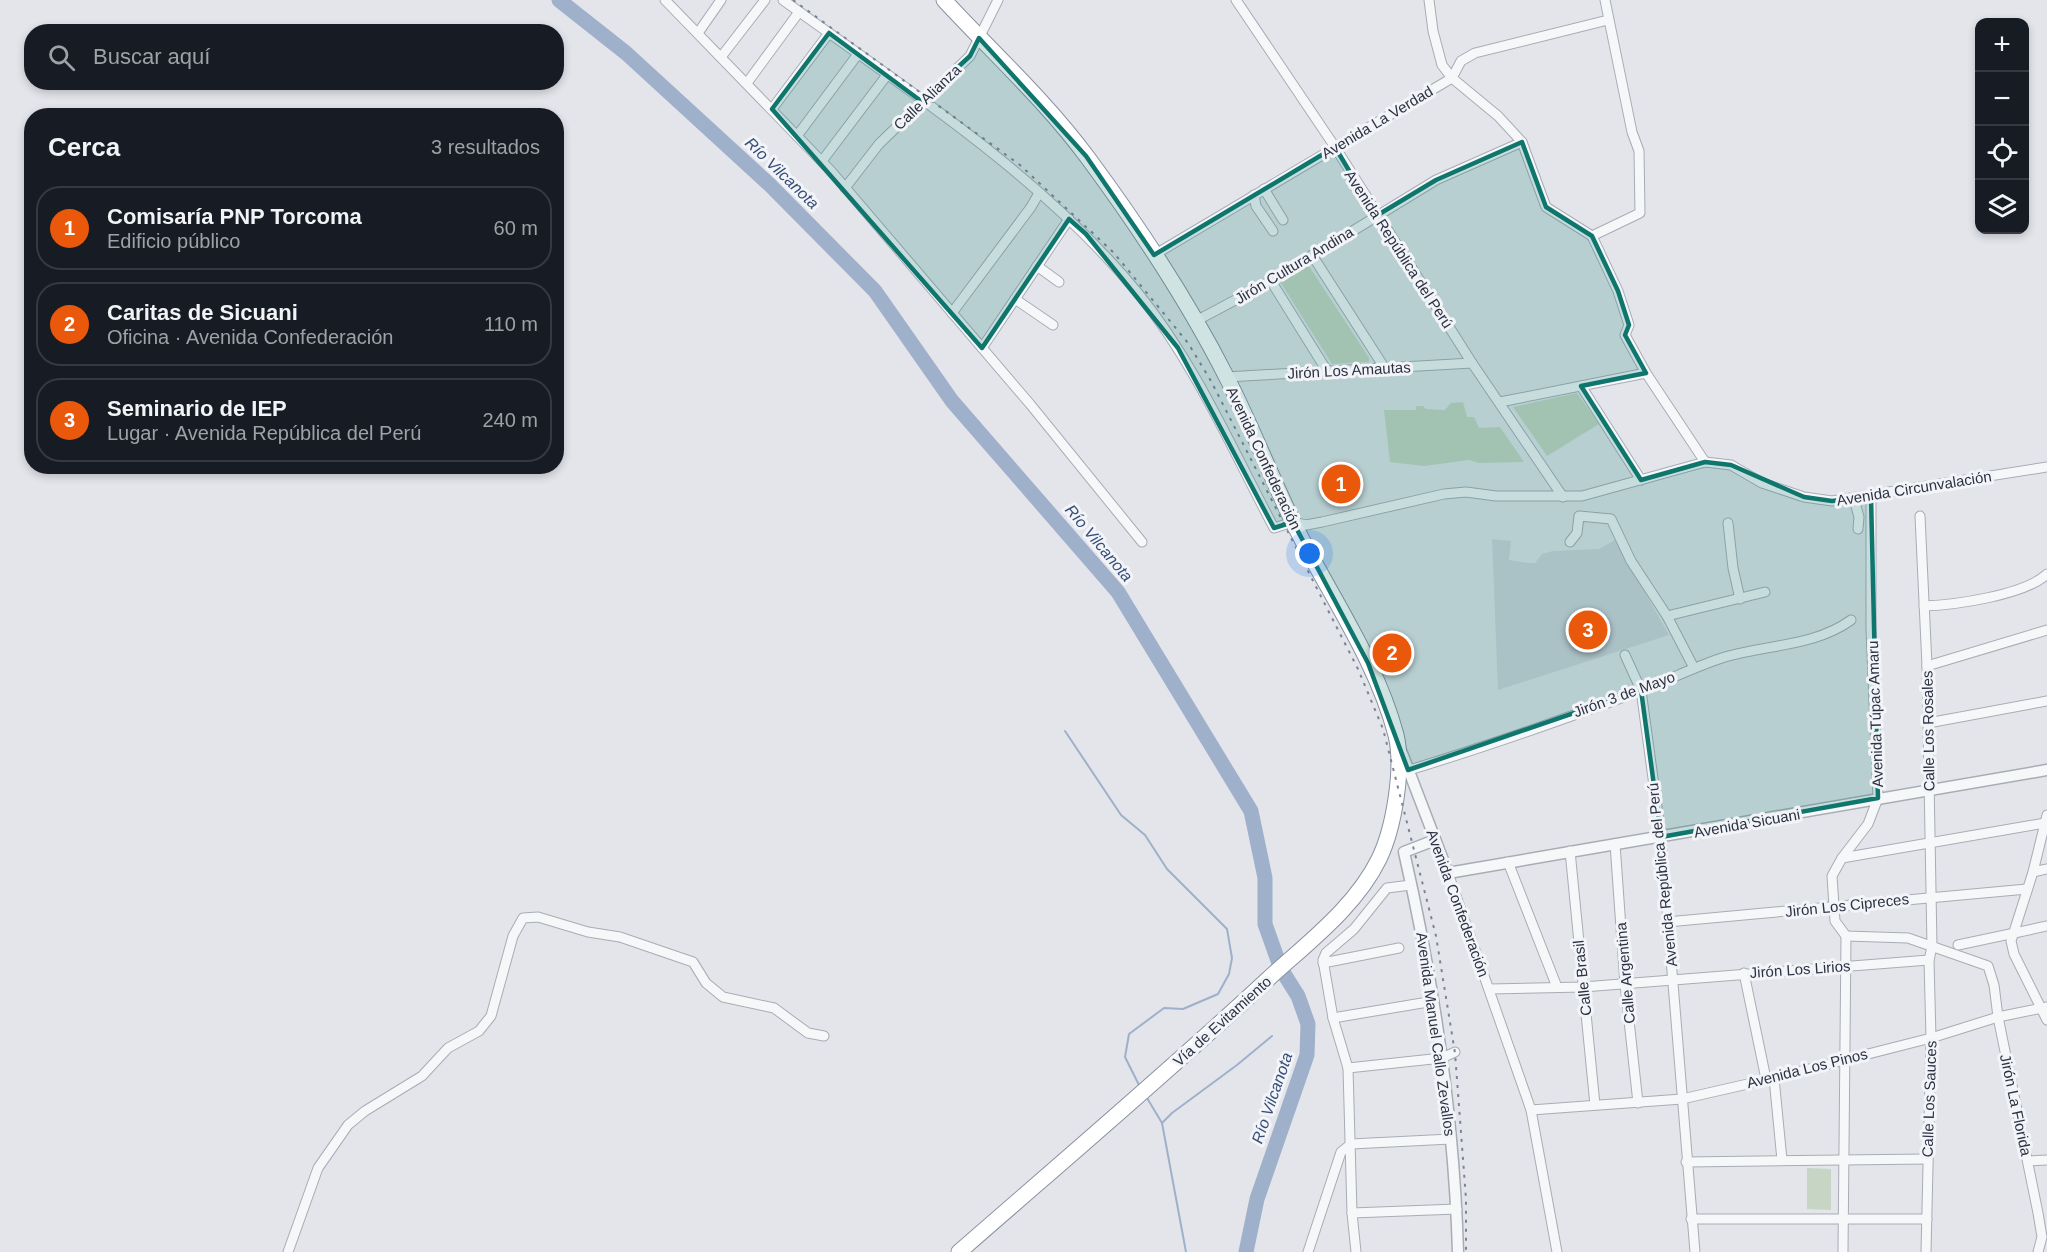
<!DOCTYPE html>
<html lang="es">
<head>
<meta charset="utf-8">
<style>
  body { margin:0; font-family:Helvetica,sans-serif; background:#242831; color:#f1f3f6 }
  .controls { position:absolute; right:18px; top:18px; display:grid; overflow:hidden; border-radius:12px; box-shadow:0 3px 9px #0003 }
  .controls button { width:54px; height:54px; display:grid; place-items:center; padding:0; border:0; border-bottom:2px solid #363941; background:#171b24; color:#f1f3f6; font:30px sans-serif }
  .you { position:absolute; left:1310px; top:554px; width:21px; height:21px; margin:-15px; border:4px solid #fff; border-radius:50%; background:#1a73e8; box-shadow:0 0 0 9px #1a73e833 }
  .badge { display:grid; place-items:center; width:39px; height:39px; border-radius:50%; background:#ea580c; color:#fff; font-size:20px; font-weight:700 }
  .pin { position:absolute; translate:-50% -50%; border:3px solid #fff; box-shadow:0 2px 6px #0006 }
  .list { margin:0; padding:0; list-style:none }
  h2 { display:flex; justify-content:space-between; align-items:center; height:78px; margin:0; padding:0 24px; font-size:26px }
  h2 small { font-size:20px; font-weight:400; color:#9ea1a6 }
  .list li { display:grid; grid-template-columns:39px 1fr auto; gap:18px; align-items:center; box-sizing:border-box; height:84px; margin:0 12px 12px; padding:0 12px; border:2px solid #363941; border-radius:24px }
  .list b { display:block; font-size:22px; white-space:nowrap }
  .list p { margin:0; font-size:20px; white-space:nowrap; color:#9ea1a6 }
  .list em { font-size:20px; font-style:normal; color:#9ea1a6 }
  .icon { flex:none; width:33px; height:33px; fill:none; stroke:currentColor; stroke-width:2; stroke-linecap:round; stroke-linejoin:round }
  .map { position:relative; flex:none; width:2047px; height:1252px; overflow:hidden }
  .search { position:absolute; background:#171b24; box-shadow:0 3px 9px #0003; left:24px; top:24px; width:540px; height:66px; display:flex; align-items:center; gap:15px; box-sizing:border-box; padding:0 21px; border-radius:24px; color:#9ea1a6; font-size:22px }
  .panel { position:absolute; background:#171b24; box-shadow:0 3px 9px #0003; left:24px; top:108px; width:540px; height:366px; border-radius:24px }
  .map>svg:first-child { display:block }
</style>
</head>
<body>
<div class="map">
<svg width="2047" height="1252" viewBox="0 0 2047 1252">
  <rect width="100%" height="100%" fill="#e3e5eb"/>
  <!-- built -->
  <polygon fill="#d1d4dd" points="1492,539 1511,541 1509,560 1528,563 1535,563 1542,554 1553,551 1599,549 1615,540 1669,635 1498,690"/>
  <!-- green -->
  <g fill="#c7d5c4">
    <polygon points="1307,263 1369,358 1369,362 1332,364 1279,280"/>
    <polygon points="1577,393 1599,424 1547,456 1513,407"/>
    <polygon points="1463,402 1467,417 1474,417 1479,428 1500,427 1524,462 1479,463 1469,460 1424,466 1390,462 1384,410 1416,410 1416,406 1423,406 1426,409 1445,410 1451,403"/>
    <polygon points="1807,1168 1831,1169 1831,1210 1807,1209"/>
  </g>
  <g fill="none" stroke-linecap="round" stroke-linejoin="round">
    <!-- stream -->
    <g stroke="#9fb0ca" stroke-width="2">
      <polyline points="1065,731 1121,815 1145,835 1167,869 1227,929 1232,958 1229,974 1218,994 1183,1009 1164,1008 1129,1034 1125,1057 1139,1085"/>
      <polyline points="1147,1098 1162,1123 1186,1252"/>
      <polyline points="1162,1123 1172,1113 1237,1065 1272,1036"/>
    </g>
    <!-- river -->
    <polyline stroke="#9fb0ca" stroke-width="15" points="559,0 626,53 770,185 875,291 952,401 1118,592 1251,811 1265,878 1265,924 1281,969 1298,996 1308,1024 1307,1055 1257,1199 1246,1252"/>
    <!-- minor casing -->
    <g stroke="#a8acb5" stroke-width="11">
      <g id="minor">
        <polyline points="665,0 831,171 1030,404 1142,542"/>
        <path d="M783 0C907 90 1040 174 1138 293 1195 363 1232 449 1274 528L1293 522 1306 525 1322 522 1444 494 1466 492 1496 496H1582L1705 462 1731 465 1762 483 1804 497 1832 501 2047 467"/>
        <polyline points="1236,0 1335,147 1472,363 1563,497"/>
        <polyline points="1429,0 1433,31 1442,65 1452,78 1498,116 1522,142 1546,207 1592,236 1618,291 1629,325 1625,335 1646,373 1705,462"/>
        <polyline points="698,33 721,0"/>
        <polyline points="721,57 765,0"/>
        <polyline points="747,83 799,12"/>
        <polyline points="772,109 829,33"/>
        <polyline points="797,136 858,54"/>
        <polyline points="822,161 887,75"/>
        <polyline points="845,188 879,144 970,56 998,0"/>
        <polyline points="1264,189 1283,220"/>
        <polyline points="1254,195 1256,206 1273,231"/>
        <polyline points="1592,236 1640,213 1639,151 1632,132 1605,0"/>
        <polyline points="1154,255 1452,78 1461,61 1475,53 1608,20"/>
        <polyline points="1312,255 1384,367"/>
        <polyline points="1037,266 1059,282"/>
        <polyline points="1271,281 1327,371"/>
        <polyline points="1015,299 1053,325"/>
        <polyline points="952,313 1031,207 1039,193"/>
        <polyline points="1194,322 1271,281 1436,180 1522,142"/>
        <polyline points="982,348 1069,219"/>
        <polyline points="1226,377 1472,363"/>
        <polyline points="1581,386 1641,480"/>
        <polyline points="1500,402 1646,373"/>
        <polyline points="1854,499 1859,517 1858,529"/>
        <polyline points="1920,516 1927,666 1932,947 1929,960 1931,1038 1926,1252"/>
        <polyline points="1728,523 1733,568 1740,599"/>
        <polyline points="1570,542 1577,533 1579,516 1611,519 1631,561 1667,616 1694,668"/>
        <path d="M1924 606C1955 605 2025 595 2047 574"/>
        <polyline points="1667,616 1765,592"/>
        <polyline points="1625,655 1641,690 1661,837 1695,1252"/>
        <polyline points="1927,666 2047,630"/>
        <polyline points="1928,723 2047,701"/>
        <path d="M1403 772C1482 748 1562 720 1640 691 1669 680 1696 666 1725 657 1765 645 1816 646 1851 620"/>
        <polyline points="2047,815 2033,872 2011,941 2014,954 2047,1020"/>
        <polyline points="1615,844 1625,984 1638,1103"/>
        <polyline points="1570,851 1595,1105"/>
        <polyline points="1842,858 2045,823"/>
        <polyline points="1508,862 1557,987"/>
        <polyline points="2033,872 2047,869"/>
        <polyline points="1448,873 1531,1110 1557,1252"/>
        <polyline points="1667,922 2027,889"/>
        <polyline points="1846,936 1908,938 1988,966 1994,985 1998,1017 2038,1213 2042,1237 2038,1252"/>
        <polyline points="1958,945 2047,926"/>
        <polyline points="1323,963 1399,948"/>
        <polyline points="1744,973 1766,1079"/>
        <polyline points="1489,989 1583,987 1929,960"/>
        <polyline points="1333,1018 1434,1001"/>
        <polyline points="1348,1068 1442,1058 1455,1052"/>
        <polyline points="1774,1078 1782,1160"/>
        <polyline points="1531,1110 1682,1099 1774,1078 1931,1038 1998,1017 2047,1007"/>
        <polyline points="1351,1144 1451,1139"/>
        <polyline points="2029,1161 2047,1160"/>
        <polyline points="1686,1162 1927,1159"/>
        <polyline points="1352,1213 1457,1209"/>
        <polyline points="1691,1219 1927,1219"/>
        <polyline points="288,1252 318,1168 348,1125 365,1111 422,1076 448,1048 479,1031 491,1016 513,936 523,918 538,917 588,932 620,937 693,962 706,983 723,997 774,1008 808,1033 824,1036"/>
        <polyline points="1308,1252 1341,1152 1351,1144"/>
        <polyline points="1356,1252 1352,1213 1348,1068 1333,1018 1323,960 1326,953 1354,929 1387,888 1411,885"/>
        <polyline points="1843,1252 1846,936 1835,921 1832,876 1842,858 1868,824 1878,798 1871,629 1871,496"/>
      </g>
    </g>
    <!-- tertiary casing -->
    <g stroke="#a8acb5" stroke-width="13">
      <g id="tertiary">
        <polyline points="1402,753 1448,873 2047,770"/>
        <path d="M1435 840 1404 852C1434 983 1454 1117 1458 1252"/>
      </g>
    </g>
    <!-- trunk casing -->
    <g stroke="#8a91a1" stroke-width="17">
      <path id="trunk" d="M944 0C992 52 1046 101 1088 158 1139 227 1188 301 1227 378 1251 425 1270 474 1293 522 1327 591 1376 659 1396 735 1404 768 1394 828 1379 859 1355 908 1306 944 1267 980 1167 1073 1062 1162 959 1252"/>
    </g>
    <!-- minor -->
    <use href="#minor" stroke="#f6f7f9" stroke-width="9"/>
    <!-- tertiary -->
    <use href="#tertiary" stroke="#f6f7f9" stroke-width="10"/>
    <!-- trunk -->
    <use href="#trunk" stroke="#fff" stroke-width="15"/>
    <!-- rail -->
    <polyline stroke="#7c8394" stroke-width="2" stroke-dasharray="3 6" stroke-linecap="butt" points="793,0 1020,165 1114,253 1188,343 1211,381 1358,669 1383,729 1436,936 1455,1053 1466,1199 1466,1252"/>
  </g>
  <!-- marked area -->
  <path fill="#0f766e" fill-opacity="0.2" stroke="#0f766e" stroke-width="4.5" stroke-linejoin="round" d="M829 33 921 101 970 56 979 38 1086 156 1154 255 1335 147 1376 216 1436 180 1522 142 1546 207 1592 236 1618 291 1629 325 1625 335 1646 373 1581 386 1641 480 1705 462 1731 465 1804 497 1832 501 1871 496 1878 798 1661 837 1641 690 1408 770 1368 663 1293 522 1274 528 1178 348 1086 234 1069 219 982 348 772 109Z"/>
  <g text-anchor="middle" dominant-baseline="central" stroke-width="6" stroke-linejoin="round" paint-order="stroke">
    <!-- street labels -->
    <g font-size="15" fill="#2b3243" stroke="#f3f4f8">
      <text transform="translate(927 97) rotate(-44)">Calle Alianza</text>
      <text transform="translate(1377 122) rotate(-31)">Avenida La Verdad</text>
      <text transform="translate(1399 249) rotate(57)">Avenida República del Perú</text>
      <text transform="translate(1294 265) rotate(-31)">Jirón Cultura Andina</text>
      <text transform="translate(1349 370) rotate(-3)">Jirón Los Amautas</text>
      <text transform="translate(1264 458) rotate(65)">Avenida Confederación</text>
      <text transform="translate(1914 488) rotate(-9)">Avenida Circunvalación</text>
      <text transform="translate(1624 694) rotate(-20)">Jirón 3 de Mayo</text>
      <text transform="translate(1875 714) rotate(-92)">Avenida Túpac Amaru</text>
      <text transform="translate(1928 731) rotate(-91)">Calle Los Rosales</text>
      <text transform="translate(1747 823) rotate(-10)">Avenida Sicuani</text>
      <text transform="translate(1662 875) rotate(-96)">Avenida República del Perú</text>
      <text transform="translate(1458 903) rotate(70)">Avenida Confederación</text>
      <text transform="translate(1847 905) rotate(-6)">Jirón Los Cipreces</text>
      <text transform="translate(1800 969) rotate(-4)">Jirón Los Lirios</text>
      <text transform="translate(1625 973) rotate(-95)">Calle Argentina</text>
      <text transform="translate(1582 978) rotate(-96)">Calle Brasil</text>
      <text transform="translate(1222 1021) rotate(-42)">Vía de Evitamiento</text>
      <text transform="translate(1436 1034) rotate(82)">Avenida Manuel Callo Zevallos</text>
      <text transform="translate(1807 1068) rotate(-14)">Avenida Los Pinos</text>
      <text transform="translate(1929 1099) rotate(-88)">Calle Los Sauces</text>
      <text transform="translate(2016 1105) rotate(78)">Jirón La Florida</text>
    </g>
    <!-- water labels -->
    <g font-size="16" font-style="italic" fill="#354d77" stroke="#f3f4f8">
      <text transform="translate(782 173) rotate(44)">Río Vilcanota</text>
      <text transform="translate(1099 543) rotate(50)">Río Vilcanota</text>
      <text transform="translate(1272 1098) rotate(-71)">Río Vilcanota</text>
    </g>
  </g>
</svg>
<div class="controls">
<button>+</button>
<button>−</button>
<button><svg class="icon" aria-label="locate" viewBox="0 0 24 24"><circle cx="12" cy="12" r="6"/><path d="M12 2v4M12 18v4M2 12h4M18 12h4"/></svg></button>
<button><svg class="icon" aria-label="layers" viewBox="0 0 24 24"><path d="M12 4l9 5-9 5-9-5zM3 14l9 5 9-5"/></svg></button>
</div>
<div class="you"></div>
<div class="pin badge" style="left:1341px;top:484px">1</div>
<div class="pin badge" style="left:1392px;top:653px">2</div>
<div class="pin badge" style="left:1588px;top:630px">3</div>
<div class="search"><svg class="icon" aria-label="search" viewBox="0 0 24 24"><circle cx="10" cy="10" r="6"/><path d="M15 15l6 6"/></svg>Buscar aquí</div>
<section class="panel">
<h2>Cerca<small>3 resultados</small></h2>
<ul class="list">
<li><span class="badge">1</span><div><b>Comisaría PNP Torcoma</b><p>Edificio público</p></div><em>60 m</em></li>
<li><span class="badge">2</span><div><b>Caritas de Sicuani</b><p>Oficina · Avenida Confederación</p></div><em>110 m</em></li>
<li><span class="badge">3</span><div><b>Seminario de IEP</b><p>Lugar · Avenida República del Perú</p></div><em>240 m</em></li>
</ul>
</section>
</div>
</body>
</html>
